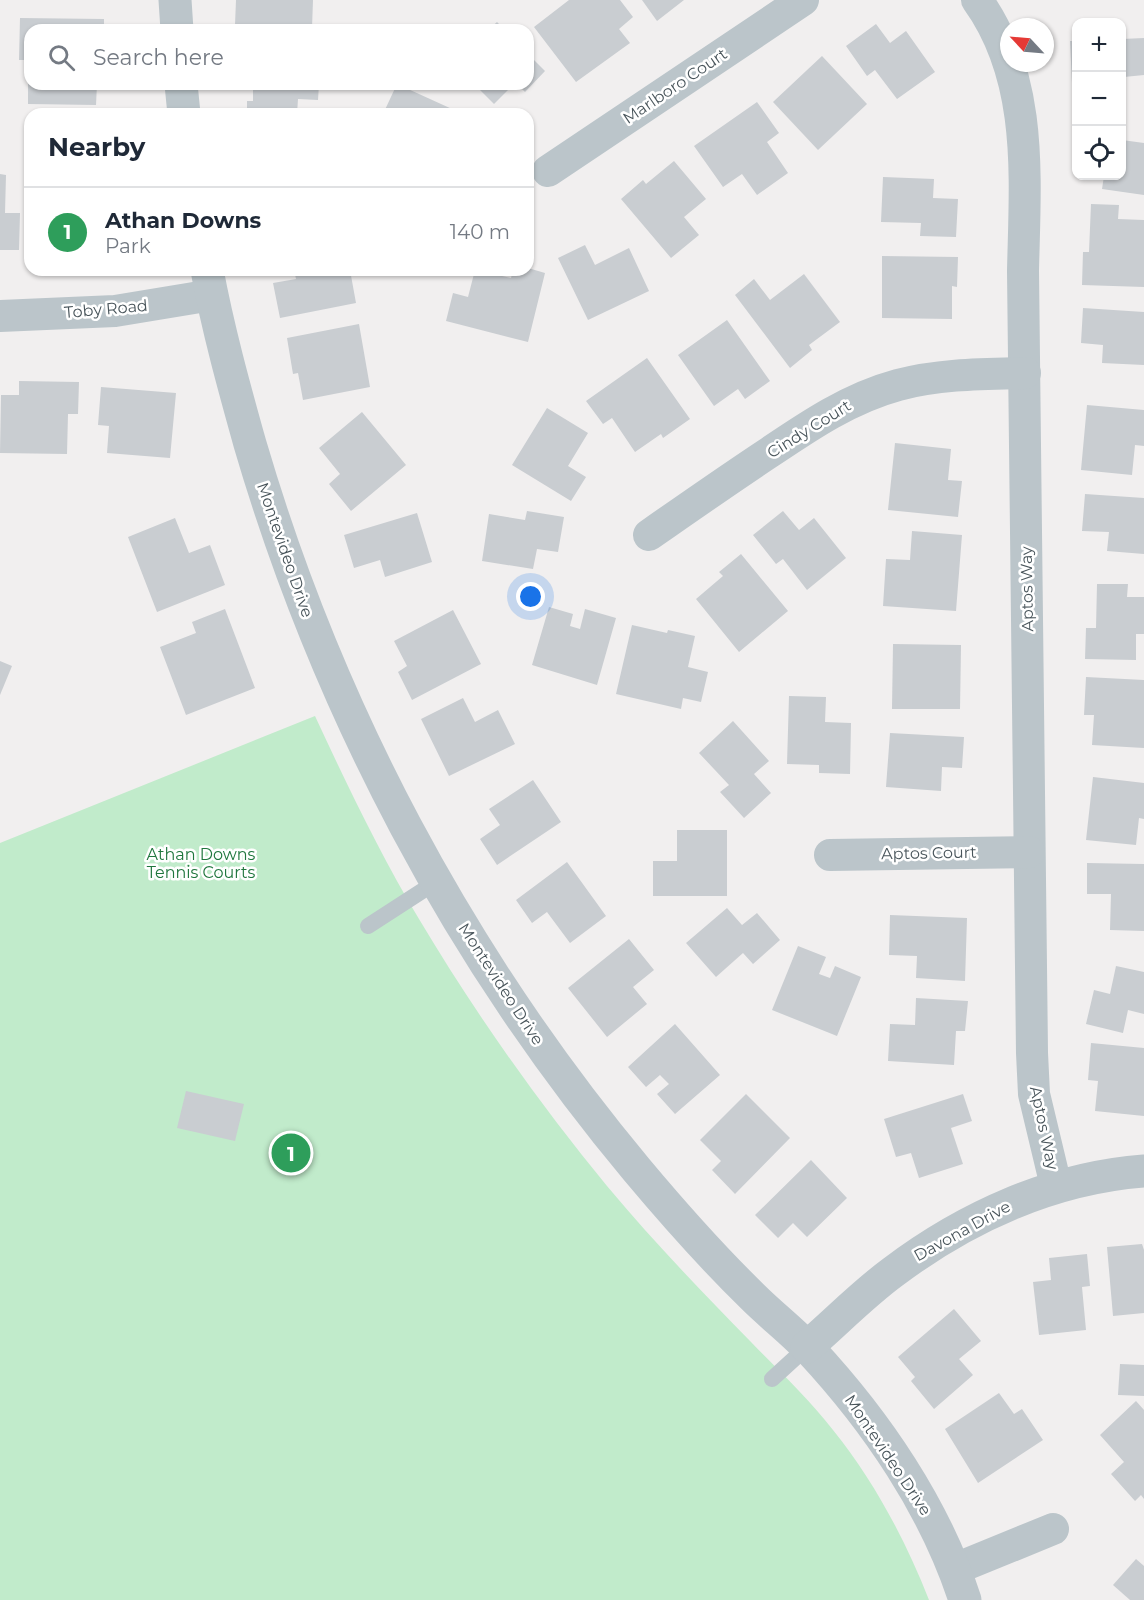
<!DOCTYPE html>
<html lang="en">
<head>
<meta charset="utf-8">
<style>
  body { margin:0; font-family:Montserrat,sans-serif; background:#f2f2f3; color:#1f2937 }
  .controls { position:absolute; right:18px; top:18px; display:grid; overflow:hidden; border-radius:12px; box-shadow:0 2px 4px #0004 }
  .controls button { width:54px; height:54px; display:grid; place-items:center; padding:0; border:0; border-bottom:2px solid #e0e1e3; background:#fff; color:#1f2937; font:30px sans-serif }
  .compass { position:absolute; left:1000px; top:18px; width:54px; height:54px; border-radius:50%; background:#fff; box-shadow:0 2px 4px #0004; rotate:296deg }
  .you { position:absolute; left:531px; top:597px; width:21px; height:21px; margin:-15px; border:4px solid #fff; border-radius:50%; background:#1a73e8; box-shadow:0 0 0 9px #1a73e833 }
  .badge { display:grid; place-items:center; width:39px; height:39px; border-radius:50%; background:#288bd1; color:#fff; font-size:20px; font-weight:700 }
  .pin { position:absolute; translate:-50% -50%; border:3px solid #fff; box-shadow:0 2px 6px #0006 }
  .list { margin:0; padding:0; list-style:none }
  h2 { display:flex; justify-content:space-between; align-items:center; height:78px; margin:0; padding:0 24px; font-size:26px }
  h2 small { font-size:20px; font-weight:400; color:#747a83 }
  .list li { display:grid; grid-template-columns:39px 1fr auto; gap:18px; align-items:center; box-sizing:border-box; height:90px; padding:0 24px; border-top:2px solid #e0e1e3 }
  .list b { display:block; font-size:22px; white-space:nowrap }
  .list p { margin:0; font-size:20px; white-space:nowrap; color:#747a83 }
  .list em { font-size:20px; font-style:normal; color:#747a83 }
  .icon { flex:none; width:33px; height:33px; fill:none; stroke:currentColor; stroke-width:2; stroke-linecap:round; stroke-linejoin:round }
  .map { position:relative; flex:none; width:1144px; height:1600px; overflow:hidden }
  .search { position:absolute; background:#fff; box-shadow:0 2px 4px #0004; left:24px; top:24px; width:510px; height:66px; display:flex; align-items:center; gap:15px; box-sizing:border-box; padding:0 21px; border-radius:18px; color:#747a83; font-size:22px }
  .panel { position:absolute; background:#fff; box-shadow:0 2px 4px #0004; left:24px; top:108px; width:510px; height:168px; border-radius:18px }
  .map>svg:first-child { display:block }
</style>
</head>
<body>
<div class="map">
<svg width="1144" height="1600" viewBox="0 0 1144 1600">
  <rect width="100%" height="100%" fill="#f1efef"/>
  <!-- green -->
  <path fill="#c1ebcb" d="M315 716C347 785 380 854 419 919 475 1013 538 1102 607 1186 652 1240 702 1292 751 1342 779 1371 808 1398 833 1430 874 1481 905 1539 929 1600H0V843Z"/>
  <!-- building -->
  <g fill="#c9cdd1">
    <polygon points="236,0 313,0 312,28 235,25"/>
    <polygon points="569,0 620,0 633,17 619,29 630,43 576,82 534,27"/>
    <polygon points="642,0 684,0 657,21"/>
    <polygon points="20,18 104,19 104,30 30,30 30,60 19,60"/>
    <polygon points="497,22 505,30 488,30"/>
    <polygon points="876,24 890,43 906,31 935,72 897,99 875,70 867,76 846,46"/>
    <polygon points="1144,38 1144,75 1124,77 1124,102 1122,102 1122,39"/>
    <polygon points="1070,41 1076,41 1076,105 1073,105"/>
    <polygon points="528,54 545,71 525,92 517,84 528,84"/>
    <polygon points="822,56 867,104 818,150 773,102"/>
    <polygon points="28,84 97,84 96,105 28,104"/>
    <polygon points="253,84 319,84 318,100 298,99 297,114 247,114 247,101 253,101"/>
    <polygon points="397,84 463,114 383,114"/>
    <polygon points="474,84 514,84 494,104"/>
    <polygon points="757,102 779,133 767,142 788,173 757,195 742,174 723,187 694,146"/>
    <polygon points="1122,140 1144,143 1144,195 1102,189 1104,176 1122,176"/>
    <polygon points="674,161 706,199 684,217 699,235 671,258 621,199 643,180 646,184"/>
    <polygon points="0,174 6,175 5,213 20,213 19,250 0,250"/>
    <polygon points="883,177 934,179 933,198 958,199 956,237 920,236 921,223 881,222"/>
    <polygon points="1091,204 1119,205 1118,219 1144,220 1144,287 1082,285 1083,252 1089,252"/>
    <polygon points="585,245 595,265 629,248 649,291 588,320 558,258"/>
    <polygon points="882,256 958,257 957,287 952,286 952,319 882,318"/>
    <polygon points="528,268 545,273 528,342 446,321 453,293 468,297 475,270 511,278 513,270 528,270"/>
    <polygon points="294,270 350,270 356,303 280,318 273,283 296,279"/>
    <polygon points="804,274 840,322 809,345 812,350 790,368 735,295 754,279 770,300"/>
    <polygon points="1083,308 1144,312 1144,365 1102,363 1103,345 1081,343"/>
    <polygon points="727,320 770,381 745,399 738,389 714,406 678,355"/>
    <polygon points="359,324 370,387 303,400 298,373 293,374 287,338"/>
    <polygon points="647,358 690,419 663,438 661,434 635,452 612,418 603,424 586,401"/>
    <polygon points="19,381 79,382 78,414 68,414 67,454 0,453 1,395 19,395"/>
    <polygon points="101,387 176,393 170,458 107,453 109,426 98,425"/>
    <polygon points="1087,405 1144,410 1144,446 1135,445 1132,475 1081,470"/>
    <polygon points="547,408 588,433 568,466 586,477 571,501 512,465"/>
    <polygon points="362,412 406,465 351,511 329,484 340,474 319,448"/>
    <polygon points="895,443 951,449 948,480 962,481 958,517 888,510"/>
    <polygon points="1085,494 1144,498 1144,554 1107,551 1109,532 1082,531"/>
    <polygon points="527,511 564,517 558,552 537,549 533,569 482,561 489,514 525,520"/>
    <polygon points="783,511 799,530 814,518 846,558 807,590 783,559 776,564 753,535"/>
    <polygon points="417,513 432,562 385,577 380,560 354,568 344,535"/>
    <polygon points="175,518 189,553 210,545 225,585 157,612 128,537"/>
    <polygon points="912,531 962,535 956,611 883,606 886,559 910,560"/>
    <polygon points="741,554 788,611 739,652 696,599 723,576 719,572"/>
    <polygon points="1097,584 1128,584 1127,597 1144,597 1144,634 1136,634 1136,660 1085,659 1086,628 1096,628"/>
    <polygon points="549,607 573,614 570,626 580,629 585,609 616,618 597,685 532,665"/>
    <polygon points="225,609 255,688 186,715 160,647 196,633 192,622"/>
    <polygon points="453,610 481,664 412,700 398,672 407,666 394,641"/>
    <polygon points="632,625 667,633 668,630 695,636 688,667 708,672 701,702 683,698 681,709 616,694"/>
    <polygon points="893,644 961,645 960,709 892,709"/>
    <polygon points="0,661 12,666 0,695"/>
    <polygon points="1086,677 1144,680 1144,748 1092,745 1094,715 1084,715"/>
    <polygon points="789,696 826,697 825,722 851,723 850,774 819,773 819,765 787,764"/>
    <polygon points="463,698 475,722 498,710 515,744 449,776 421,719"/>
    <polygon points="733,721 769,761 754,774 771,793 744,818 720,792 729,785 699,753"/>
    <polygon points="890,733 964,737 962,768 942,767 941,791 886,787"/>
    <polygon points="1093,777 1144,783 1144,819 1139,818 1136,845 1086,840"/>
    <polygon points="533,780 561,822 497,865 480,839 500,825 489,809"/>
    <polygon points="677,830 727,830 727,896 653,896 653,861 677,861"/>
    <polygon points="567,862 606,916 570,943 547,912 532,923 516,900"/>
    <polygon points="1087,863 1144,864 1144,931 1110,930 1111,894 1087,894"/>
    <polygon points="727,908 742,925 757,913 780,940 753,964 743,953 716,977 686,943"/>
    <polygon points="890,915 967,918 965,981 916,978 917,956 889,955"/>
    <polygon points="629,939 654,970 633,987 647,1004 607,1037 568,988"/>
    <polygon points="798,946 826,957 819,974 830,978 835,966 861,977 837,1036 772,1010"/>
    <polygon points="1116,966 1144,972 1144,1014 1128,1010 1123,1033 1086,1024 1094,990 1110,994"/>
    <polygon points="916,998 968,1001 965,1031 956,1031 954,1065 888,1061 890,1024 915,1025"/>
    <polygon points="675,1024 720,1075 675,1114 657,1094 669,1084 660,1075 646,1087 628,1067"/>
    <polygon points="1091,1043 1144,1048 1144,1116 1095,1111 1098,1081 1088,1080"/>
    <polygon points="186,1091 244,1104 235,1141 177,1128"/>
    <polygon points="746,1094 790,1138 735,1194 712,1170 721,1161 700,1140"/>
    <polygon points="963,1094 972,1121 951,1128 963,1164 919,1178 911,1153 896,1157 884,1119"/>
    <polygon points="811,1160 847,1198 807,1237 793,1223 778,1238 755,1215"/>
    <polygon points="1142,1244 1144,1250 1144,1313 1113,1316 1107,1247"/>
    <polygon points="1087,1254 1090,1286 1082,1287 1086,1330 1039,1335 1033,1282 1051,1280 1049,1258"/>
    <polygon points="954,1309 981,1341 959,1359 973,1375 934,1409 911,1381 915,1377 898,1357"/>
    <polygon points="1120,1364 1144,1365 1144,1396 1118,1395"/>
    <polygon points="999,1393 1014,1414 1022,1409 1043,1440 978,1483 945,1429"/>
    <polygon points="1136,1401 1144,1410 1144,1499 1141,1495 1135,1501 1111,1474 1124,1462 1100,1435"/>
    <polygon points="1136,1559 1144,1566 1144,1600 1130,1600 1113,1585"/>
  </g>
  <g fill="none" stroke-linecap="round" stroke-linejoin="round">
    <!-- service -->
    <g stroke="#bbc5ca" stroke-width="16">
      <polyline points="368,926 436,882"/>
      <polyline points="772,1379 807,1347"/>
    </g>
    <!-- minor -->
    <g stroke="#bbc5ca" stroke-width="32">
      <path d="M977 0C1034 79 1025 178 1023 271L1032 1053 1034 1094 1056 1186"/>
      <polyline points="548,171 803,0"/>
      <polyline points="0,316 115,311 212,295"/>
      <path d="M649 535C689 507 729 479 770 452 810 425 850 398 898 385 939 374 982 374 1025 373"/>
      <polyline points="830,855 1029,852"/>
      <polyline points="955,1569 1053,1529"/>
    </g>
    <!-- tertiary -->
    <g stroke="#bbc5ca" stroke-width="33">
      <polyline points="175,0 177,30"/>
      <polyline points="181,84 184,114"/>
      <path d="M207 270C218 329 234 387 250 444 328 710 459 957 637 1170 673 1213 712 1257 753 1297 771 1315 792 1331 810 1350 876 1421 935 1507 965 1600"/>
      <path d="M807 1347C836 1322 863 1294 893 1272 966 1217 1052 1178 1144 1171"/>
    </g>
  </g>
  <g text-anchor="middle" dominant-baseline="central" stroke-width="5" stroke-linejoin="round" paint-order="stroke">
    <!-- street labels -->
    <g font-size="16" fill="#48545a" stroke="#fff">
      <text transform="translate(675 86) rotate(-34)">Marlboro Court</text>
      <text transform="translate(106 309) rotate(-5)">Toby Road</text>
      <text transform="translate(809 429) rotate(-32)">Cindy Court</text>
      <text transform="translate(285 550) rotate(71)">Montevideo Drive</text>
      <text transform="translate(1027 589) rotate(-91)">Aptos Way</text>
      <text transform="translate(929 853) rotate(-1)">Aptos Court</text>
      <text transform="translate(501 984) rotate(57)">Montevideo Drive</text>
      <text transform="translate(1044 1128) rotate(78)">Aptos Way</text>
      <text transform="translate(962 1231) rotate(-29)">Davona Drive</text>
      <text transform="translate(888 1455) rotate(56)">Montevideo Drive</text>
    </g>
    <!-- park labels -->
    <g font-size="16" fill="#1f763d" stroke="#fff">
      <text x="201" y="854">Athan Downs<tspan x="201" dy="18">Tennis Courts</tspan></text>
    </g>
  </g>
</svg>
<div class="controls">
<button>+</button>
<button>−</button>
<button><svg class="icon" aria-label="locate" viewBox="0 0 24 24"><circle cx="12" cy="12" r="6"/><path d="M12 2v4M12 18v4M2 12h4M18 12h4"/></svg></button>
</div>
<svg class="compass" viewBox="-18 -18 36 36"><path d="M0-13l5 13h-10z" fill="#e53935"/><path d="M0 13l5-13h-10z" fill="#747a83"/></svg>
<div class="you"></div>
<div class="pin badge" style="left:291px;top:1153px;background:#2e9e5b">1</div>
<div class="search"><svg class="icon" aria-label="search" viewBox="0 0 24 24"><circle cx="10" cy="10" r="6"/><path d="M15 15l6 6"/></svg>Search here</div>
<section class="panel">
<h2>Nearby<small></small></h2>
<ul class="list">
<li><span class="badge" style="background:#2e9e5b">1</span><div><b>Athan Downs</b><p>Park</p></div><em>140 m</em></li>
</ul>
</section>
</div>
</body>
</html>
